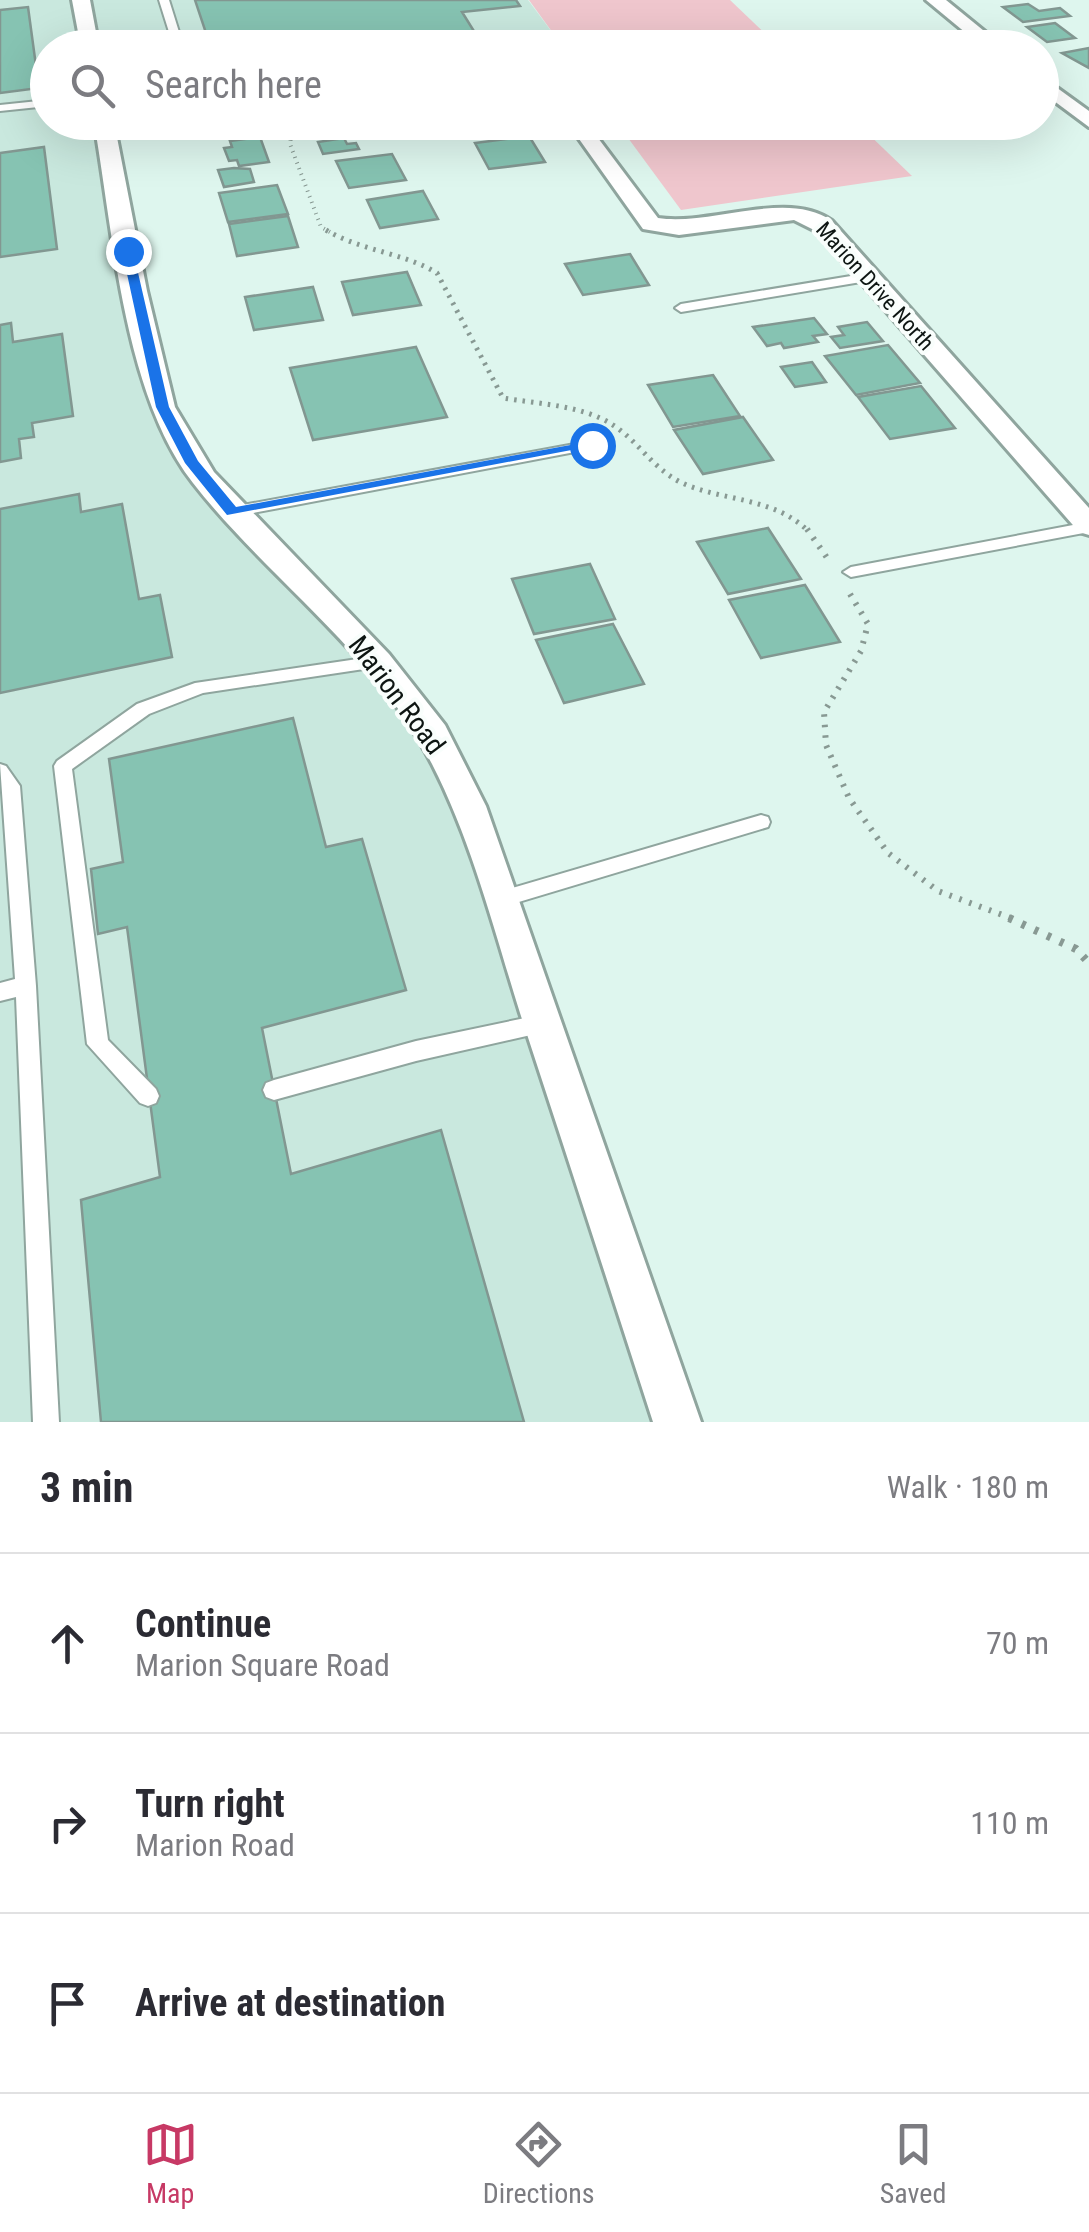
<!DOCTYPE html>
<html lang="en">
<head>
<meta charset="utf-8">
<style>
  body { margin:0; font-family:"Roboto Condensed",sans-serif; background:#f7f7f7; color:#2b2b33 }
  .stop { position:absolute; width:30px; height:30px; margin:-22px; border:8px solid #1a73e8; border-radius:50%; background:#fff }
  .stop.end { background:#1a73e8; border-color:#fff; box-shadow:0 2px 10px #0008 }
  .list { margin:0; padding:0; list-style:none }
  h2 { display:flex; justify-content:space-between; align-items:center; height:130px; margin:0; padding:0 40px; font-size:42px }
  h2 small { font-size:32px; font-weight:400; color:#7c7c81 }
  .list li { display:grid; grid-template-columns:65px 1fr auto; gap:30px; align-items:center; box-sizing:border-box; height:180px; padding:0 40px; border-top:2px solid #e1e1e2 }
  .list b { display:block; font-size:38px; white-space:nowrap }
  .list p { margin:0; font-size:32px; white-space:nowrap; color:#7c7c81 }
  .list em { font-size:32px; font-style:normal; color:#7c7c81 }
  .icon { flex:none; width:55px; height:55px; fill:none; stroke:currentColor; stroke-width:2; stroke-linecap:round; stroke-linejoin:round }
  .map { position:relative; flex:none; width:1089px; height:1422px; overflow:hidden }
  .search { position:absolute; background:#fff; box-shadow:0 10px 40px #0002; left:30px; right:30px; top:30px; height:110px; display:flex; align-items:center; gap:25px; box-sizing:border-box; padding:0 35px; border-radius:55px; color:#7c7c81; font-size:38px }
  .sheet { height:670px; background:#fff }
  nav { display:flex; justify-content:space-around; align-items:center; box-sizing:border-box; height:140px; border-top:2px solid #e1e1e2; background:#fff; font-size:28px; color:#7c7c81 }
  nav a { display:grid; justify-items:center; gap:5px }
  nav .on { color:#c73965 }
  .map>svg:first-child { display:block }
</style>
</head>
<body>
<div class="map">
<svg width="1089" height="1422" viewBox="0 0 1089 1422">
  <rect width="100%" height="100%" fill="#def6ee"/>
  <!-- built -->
  <polygon fill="#c9e8de" points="0,0 528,0 563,47 48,48 48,122 108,123 167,401 193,461 457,765 679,1422 0,1422"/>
  <!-- green -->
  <g fill="#efc6cd">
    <polygon points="529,0 730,0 779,47 563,47"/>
    <polygon points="617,123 857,123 912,176 681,210"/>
  </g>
  <!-- building -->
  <g fill="#86c3b2" stroke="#829791" stroke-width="2.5">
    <polygon points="195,0 516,0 520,6 462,12 482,44 452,48 211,48"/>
    <polygon points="1028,4 1039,11 1060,8 1070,16 1023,22 1003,7"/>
    <polygon points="28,7 39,88 0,93 0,10"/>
    <polygon points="1055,23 1075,38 1047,42 1027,27"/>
    <polygon points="1089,48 1089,68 1062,53"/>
    <polygon points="199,122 255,122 258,131 203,138"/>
    <polygon points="529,136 545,162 489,169 475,143"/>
    <polygon points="260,137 269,162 239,166 237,160 229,161 224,148 232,147 230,141"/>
    <polygon points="344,138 347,144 356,143 359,149 323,154 318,142"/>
    <polygon points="44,147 57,249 0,257 0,153"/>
    <polygon points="392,154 406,180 349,188 336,161"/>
    <polygon points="234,168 250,169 254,182 224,187 218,170"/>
    <polygon points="277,185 288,214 228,222 219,193"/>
    <polygon points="423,191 438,219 380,228 367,200"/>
    <polygon points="288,216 298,247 237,256 229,224"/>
    <polygon points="630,254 649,285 583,295 565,264"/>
    <polygon points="407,272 421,305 353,315 342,282"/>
    <polygon points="313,287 323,320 254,330 245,297"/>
    <polygon points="814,318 827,334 813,336 818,342 784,348 781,343 767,346 753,327"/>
    <polygon points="867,322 883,341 840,348 831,337 844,335 838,327"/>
    <polygon points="11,323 13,342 62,334 73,416 32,423 34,437 19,439 21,458 0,462 0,325"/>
    <polygon points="888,345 920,383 856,395 825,356"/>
    <polygon points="416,347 447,417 313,440 290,368"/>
    <polygon points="812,362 826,382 795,387 781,367"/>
    <polygon points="713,375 740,416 673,427 648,385"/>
    <polygon points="921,386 955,428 890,439 858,397"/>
    <polygon points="743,417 773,460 703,474 674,430"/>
    <polygon points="79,494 81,512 122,504 139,599 160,595 172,657 0,693 0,509"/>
    <polygon points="768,528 801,579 728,594 697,542"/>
    <polygon points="590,564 615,619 534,634 512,579"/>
    <polygon points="805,585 840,642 761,658 729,600"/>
    <polygon points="613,624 644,684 564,703 536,640"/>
    <polygon points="293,718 326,847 362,839 406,990 262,1028 291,1174 441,1130 524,1422 101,1422 81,1200 160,1177 127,927 98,934 91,869 123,862 109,759"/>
  </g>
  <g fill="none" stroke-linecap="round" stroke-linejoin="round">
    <!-- service casing -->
    <g stroke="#8fa59e" stroke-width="4">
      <g id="service">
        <polygon points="159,0 169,0 184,48 174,48"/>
        <polygon points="48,100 48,106 0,111 0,105"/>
        <polygon points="869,273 873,274 873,280 681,312 675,308 681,304"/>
        <polygon points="591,441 598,445 596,448 232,517 224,512 232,507"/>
        <polygon points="1089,522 1089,532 851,577 843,572 851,567"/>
        <polygon points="378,656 386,662 384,666 203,693 149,714 72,769 108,1040 156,1089 159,1096 156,1103 148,1106 140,1103 87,1044 54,766 57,761 137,704 195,683"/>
        <polygon points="0,764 6,766 20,786 36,986 59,1422 33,1422 16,997 0,1001 0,983 15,979"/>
        <polygon points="761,815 768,817 770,822 768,827 502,907 495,905 492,899 495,893 502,891"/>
        <polygon points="544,1014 551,1016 555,1023 551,1030 544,1032 416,1061 274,1100 266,1097 263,1090 266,1083 274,1080 416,1041"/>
      </g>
    </g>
    <!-- minor casing -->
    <g stroke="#8fa59e" stroke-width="6">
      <g id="minor">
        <polygon points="72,0 90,0 99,48 81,48"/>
        <polygon points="926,0 946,0 1005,48 984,48"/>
        <polygon points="1042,77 1089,111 1089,127 1042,92"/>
        <path d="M94 122H114L147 291 175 407 214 472 389 654 445 725 486 806 701 1422H653C609 1286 565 1149 520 1013 494 930 472 842 432 764 376 653 268 579 193 483 124 395 113 232 94 122Z"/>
        <path d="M567 122H586L658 218C712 226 787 189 832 221L1089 508V535L1079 532 816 231 794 220 679 235 643 229Z"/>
      </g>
    </g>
    <!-- path-far3 -->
    <polyline stroke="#889993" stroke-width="4" stroke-dasharray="1 5" stroke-linecap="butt" points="293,122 290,144 321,227 330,232"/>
    <!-- path-far2 -->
    <path stroke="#889993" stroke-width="5" stroke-dasharray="2.5 6" stroke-linecap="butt" d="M326 230C361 251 402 252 437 273L503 398C538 404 585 405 616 427 639 443 653 468 680 482 722 502 774 496 809 532"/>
    <!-- path-far1 -->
    <g stroke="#889993" stroke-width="6" stroke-dasharray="2.5 8" stroke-linecap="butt">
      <polyline points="807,529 830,562"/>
      <polyline points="850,594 868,624 861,651 824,712 826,745 849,798 888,853 938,891 1016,920"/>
    </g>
    <!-- path -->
    <polyline stroke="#889993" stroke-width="8" stroke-dasharray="4 10" stroke-linecap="butt" points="1009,918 1076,949 1089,963"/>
    <!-- service -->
    <use href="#service" fill="#fff" fill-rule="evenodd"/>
    <!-- minor -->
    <use href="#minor" fill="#fff" fill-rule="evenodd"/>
  </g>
  <!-- route -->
  <polygon fill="#1a73e8" points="128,248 133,251 169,407 198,461 236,507 592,441 598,445 227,515 185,463 156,407 122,251"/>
  <g text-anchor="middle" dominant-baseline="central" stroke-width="8" stroke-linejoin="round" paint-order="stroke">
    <!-- far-street labels -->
    <g font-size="22" fill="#0d1512" stroke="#f9fefc">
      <text transform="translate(875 286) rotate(48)">Marion Drive North</text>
    </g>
    <!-- street labels -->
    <g font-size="28" fill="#0d1512" stroke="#f9fefc">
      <text transform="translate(397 695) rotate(53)">Marion Road</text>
    </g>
  </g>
</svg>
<div class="stop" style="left:592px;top:445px"></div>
<div class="stop end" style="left:128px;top:251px"></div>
<div class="search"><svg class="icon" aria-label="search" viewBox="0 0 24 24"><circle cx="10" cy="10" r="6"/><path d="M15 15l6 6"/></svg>Search here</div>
</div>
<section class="sheet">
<h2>3 min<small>Walk · 180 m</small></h2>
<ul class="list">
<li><svg class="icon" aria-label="ahead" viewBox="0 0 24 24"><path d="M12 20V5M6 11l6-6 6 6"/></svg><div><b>Continue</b><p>Marion Square Road</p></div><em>70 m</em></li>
<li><svg class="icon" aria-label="right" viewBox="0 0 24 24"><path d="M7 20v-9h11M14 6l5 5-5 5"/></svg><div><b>Turn right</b><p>Marion Road</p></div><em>110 m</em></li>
<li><svg class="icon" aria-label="arrive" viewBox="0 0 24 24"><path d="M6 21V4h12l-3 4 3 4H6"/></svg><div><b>Arrive at destination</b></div></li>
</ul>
</section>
<nav>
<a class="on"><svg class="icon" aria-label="map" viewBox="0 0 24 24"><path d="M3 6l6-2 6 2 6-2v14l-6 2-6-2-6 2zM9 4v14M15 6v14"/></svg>Map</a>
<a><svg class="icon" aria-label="directions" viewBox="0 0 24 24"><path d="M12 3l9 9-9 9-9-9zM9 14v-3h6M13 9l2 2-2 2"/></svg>Directions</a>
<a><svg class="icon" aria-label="saved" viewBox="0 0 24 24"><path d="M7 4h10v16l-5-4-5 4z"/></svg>Saved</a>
</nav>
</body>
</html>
